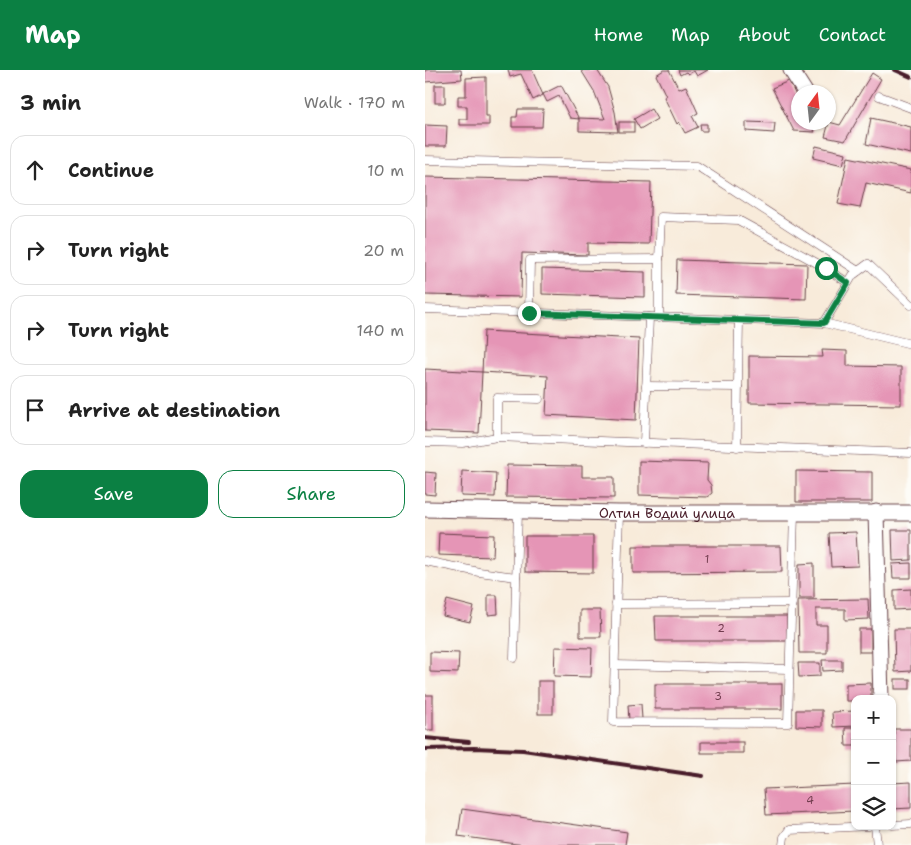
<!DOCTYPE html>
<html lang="en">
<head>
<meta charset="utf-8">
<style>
  body { margin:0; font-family:"Shantell Sans",sans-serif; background:#f2f2f2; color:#222 }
  .controls { position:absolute; right:15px; bottom:15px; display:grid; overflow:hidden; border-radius:10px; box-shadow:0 1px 4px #0004 }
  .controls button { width:45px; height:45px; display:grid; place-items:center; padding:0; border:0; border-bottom:1px solid #e0e0e0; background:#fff; color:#222; font:25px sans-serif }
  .compass { position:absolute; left:366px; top:15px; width:45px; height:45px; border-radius:50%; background:#fff; box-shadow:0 1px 4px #0004; rotate:15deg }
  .stop { position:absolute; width:15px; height:15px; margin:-11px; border:4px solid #0b8043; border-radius:50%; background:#fff }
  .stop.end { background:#0b8043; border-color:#fff; box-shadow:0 1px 5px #0008 }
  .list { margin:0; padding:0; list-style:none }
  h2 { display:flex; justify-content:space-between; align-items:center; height:65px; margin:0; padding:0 20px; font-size:21px }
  h2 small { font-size:16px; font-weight:400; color:#767676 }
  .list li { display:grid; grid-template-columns:32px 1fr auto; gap:15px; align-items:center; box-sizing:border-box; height:70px; margin:0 10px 10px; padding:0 10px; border:1px solid #e0e0e0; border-radius:15px }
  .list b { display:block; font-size:19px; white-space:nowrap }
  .list em { font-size:16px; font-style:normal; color:#767676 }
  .actions { display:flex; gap:10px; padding:15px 20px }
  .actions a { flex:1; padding:11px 0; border:1px solid #0b8043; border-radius:15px; text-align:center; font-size:18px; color:#0b8043 }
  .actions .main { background:#0b8043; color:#fff }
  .icon { flex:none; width:28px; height:28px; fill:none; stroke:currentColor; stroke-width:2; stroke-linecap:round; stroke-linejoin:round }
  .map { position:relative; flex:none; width:486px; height:775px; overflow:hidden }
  header { display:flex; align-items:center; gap:30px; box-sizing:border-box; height:70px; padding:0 25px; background:#0b8043; color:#fff }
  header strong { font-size:24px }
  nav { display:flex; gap:28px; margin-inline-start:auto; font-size:18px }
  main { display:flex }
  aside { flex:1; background:#fff }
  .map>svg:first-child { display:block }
</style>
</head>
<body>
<header>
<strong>Map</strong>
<nav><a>Home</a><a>Map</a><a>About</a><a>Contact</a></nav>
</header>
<main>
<aside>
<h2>3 min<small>Walk · 170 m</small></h2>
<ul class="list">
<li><svg class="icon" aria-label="ahead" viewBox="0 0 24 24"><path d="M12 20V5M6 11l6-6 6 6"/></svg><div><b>Continue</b></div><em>10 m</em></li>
<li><svg class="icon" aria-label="right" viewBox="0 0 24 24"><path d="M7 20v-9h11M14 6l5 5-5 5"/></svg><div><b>Turn right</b></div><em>20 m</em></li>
<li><svg class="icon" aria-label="right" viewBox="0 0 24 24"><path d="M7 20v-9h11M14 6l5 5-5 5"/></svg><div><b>Turn right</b></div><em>140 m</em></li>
<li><svg class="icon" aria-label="arrive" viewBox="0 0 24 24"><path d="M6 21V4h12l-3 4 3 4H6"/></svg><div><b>Arrive at destination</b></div></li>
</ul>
<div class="actions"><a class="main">Save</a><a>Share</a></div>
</aside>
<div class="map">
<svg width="486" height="775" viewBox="0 0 486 775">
  <rect width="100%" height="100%" fill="#fdfcf7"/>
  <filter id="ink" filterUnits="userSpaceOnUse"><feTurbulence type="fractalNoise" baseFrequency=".02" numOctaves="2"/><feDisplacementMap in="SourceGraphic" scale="10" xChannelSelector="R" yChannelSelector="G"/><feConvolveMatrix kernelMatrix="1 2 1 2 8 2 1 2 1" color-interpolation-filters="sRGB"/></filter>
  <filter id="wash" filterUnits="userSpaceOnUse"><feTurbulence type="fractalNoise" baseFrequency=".0096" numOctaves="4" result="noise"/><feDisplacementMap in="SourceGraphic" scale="20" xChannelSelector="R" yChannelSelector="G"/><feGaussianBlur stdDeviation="1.12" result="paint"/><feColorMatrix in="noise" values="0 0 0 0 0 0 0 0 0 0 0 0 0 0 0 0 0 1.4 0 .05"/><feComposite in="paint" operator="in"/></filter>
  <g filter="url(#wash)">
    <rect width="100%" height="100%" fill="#f8ebda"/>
    <g id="blocks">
      <!-- building -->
      <g fill="#e595b6">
        <polygon points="0,0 36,0 37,9 0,12"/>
        <polygon points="83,0 107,0 118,25 108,30 96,4 85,7"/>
        <polygon points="156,0 172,0 183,17 190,42 193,62 154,61 154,48 180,49 169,21"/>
        <polygon points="239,0 244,0 254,19 261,16 273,43 267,46 273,57 260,63 254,52 252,54 239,27 241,26 231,5"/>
        <polygon points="253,0 283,0 272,6 269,1 263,4 261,2 255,5"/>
        <polygon points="447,3 456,9 420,71 400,67 404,52 415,55"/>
        <polygon points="61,7 61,46 64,46 64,55 34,55 34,49 42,49 42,36 33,36 33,26 41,26 41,8"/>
        <polygon points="364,11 373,30 373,52 385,52 390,62 369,61 347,18"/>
        <rect x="10" y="15" width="10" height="18"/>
        <polygon points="136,15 154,49 145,48 134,26 122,32 118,24"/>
        <polygon points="93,39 118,39 117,57 87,57 87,47 92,47"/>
        <polygon points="226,39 232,49 215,59 209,49"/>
        <polygon points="446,48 486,57 486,84 441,74"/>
        <rect x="194" y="52" width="15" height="10"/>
        <polygon points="321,52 350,53 349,63 321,61"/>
        <polygon points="275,54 282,54 282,61 276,61"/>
        <polygon points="0,55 22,56 21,76 0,76"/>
        <polygon points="391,76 421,83 418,95 388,88"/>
        <polygon points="423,87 486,100 486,123 441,113 435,138 413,134"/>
        <polygon points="0,107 226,112 224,174 163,173 163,185 97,183 96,227 0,225"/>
        <polygon points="252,190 382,194 381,229 251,225"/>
        <polygon points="117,199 220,202 220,227 117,224"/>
        <polygon points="59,261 214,269 211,350 121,345 123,306 57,302"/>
        <polygon points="397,280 422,281 422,296 476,297 476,335 324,333 324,286 398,287"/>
        <polygon points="0,299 57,302 54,363 0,361"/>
        <polygon points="214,391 283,393 282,410 286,415 287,423 282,427 214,425"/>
        <polygon points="82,395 157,396 157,407 189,407 189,428 81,427"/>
        <polygon points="37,401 71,403 70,427 36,426"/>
        <polygon points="371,401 447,402 447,432 371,432"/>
        <polygon points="0,402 11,403 10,425 0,424"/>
        <polygon points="467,460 486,460 486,490 468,491"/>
        <polygon points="431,462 433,496 406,497 404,463"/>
        <polygon points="14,463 69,465 68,487 13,485"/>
        <polygon points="100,466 168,466 168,503 100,502"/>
        <polygon points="208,476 356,476 357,502 208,503"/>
        <polygon points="389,493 389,528 374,528 374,494"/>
        <polygon points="486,493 486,508 468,508 467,494"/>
        <polygon points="486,519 486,539 469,540 469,520"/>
        <polygon points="63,525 72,525 73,544 63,545"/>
        <polygon points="443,529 444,549 420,550 420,539 391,539 391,555 402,555 402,583 374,583 373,530"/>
        <polygon points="22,530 49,537 45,552 18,546"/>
        <polygon points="155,540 175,540 176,567 155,567"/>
        <polygon points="230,546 362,546 362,571 231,571"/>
        <rect x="434" y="559" width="12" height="23"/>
        <polygon points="469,559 486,559 486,601 470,602"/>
        <polygon points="130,577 167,578 166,607 129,606"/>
        <polygon points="5,582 34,583 33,603 5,602"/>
        <polygon points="397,590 417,590 417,600 398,601"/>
        <polygon points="373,593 395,593 395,606 374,607"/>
        <rect x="470" y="609" width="15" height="10"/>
        <rect x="113" y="611" width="15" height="33"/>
        <polygon points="446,613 446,629 430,629 430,631 421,631 421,614"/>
        <rect x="230" y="614" width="127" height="25"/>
        <rect x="0" y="625" width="8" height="35"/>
        <polygon points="216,634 217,649 204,650 203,635"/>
        <polygon points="371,640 397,640 397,657 371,656"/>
        <polygon points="430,641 430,656 408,657 407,642"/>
        <polygon points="420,658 430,658 430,676 421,676"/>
        <polygon points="469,659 486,659 486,691 471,692"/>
        <rect x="276" y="672" width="42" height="11"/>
        <polygon points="486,712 486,738 467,739 467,713"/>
        <polygon points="430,715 430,741 341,745 339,719"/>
        <polygon points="37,739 202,762 200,775 99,775 33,766"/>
      </g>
    </g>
  </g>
  <g filter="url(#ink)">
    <use href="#blocks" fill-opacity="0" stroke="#643e45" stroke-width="1"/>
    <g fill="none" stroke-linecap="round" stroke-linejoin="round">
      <!-- service casing -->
      <g stroke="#643e45" stroke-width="9">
        <g id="service">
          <polyline points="454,26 486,38"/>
          <polyline points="0,90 272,96 433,201"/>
          <polyline points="234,189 236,147 313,150 401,198 423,213"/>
          <polyline points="0,239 399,253 428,205 443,194 486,235"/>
          <polyline points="104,243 105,190 234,189 234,248"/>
          <polyline points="399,253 486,274"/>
          <polyline points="221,316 313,317"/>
          <polyline points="72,367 72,328 114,329"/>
          <polyline points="0,372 38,373 72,367 486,383"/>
          <polyline points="219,373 224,247"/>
          <polyline points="312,377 314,250"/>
          <polyline points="194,443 188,652 363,653 369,443"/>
          <polyline points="0,491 54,502 91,507"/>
          <polyline points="191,534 367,533"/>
          <polyline points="89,588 93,441"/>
          <polyline points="190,595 364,599"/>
          <polyline points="467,755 486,754"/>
          <polyline points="450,756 452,775"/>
          <polyline points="358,775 359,767 364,760 444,756"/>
        </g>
      </g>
      <!-- minor casing -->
      <g stroke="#643e45" stroke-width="17">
        <g id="minor">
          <polyline points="366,0 380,22"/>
          <path id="s1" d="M0 439 194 443H486"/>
          <polyline points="451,442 456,629"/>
        </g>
      </g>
      <!-- service -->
      <use href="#service" stroke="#fff" stroke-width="8"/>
      <!-- minor -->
      <use href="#minor" stroke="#fff" stroke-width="15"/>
      <!-- rail -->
      <g stroke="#4a1f2b" stroke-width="4">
        <polyline points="470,0 486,7"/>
        <polyline points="0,668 44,672"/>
        <polyline points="0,679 49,678 98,680 278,706"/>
      </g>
    </g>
  </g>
  <g fill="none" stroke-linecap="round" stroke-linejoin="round" filter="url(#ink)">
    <!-- route -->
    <polyline stroke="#0b8043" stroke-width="6" points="104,243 399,253 423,213 401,198"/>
  </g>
  <g text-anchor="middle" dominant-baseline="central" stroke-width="4" stroke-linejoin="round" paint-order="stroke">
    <!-- number labels -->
    <g font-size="11" fill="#713c4e">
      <text x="282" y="489">1</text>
      <text x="296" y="558">2</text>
      <text x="293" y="626">3</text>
      <text x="385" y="730">4</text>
    </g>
    <!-- street labels -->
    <g font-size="14" fill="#4a1f2b" stroke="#fdfcf7">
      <text stroke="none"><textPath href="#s1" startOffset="242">Олтин Водий улица</textPath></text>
    </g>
  </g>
</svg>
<div class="controls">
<button>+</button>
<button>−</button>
<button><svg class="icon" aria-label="layers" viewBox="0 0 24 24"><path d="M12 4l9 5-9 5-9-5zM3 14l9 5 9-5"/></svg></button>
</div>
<svg class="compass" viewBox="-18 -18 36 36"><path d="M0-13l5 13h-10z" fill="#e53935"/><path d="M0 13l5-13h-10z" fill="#767676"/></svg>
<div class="stop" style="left:401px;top:198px"></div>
<div class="stop end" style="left:104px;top:243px"></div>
</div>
</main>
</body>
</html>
